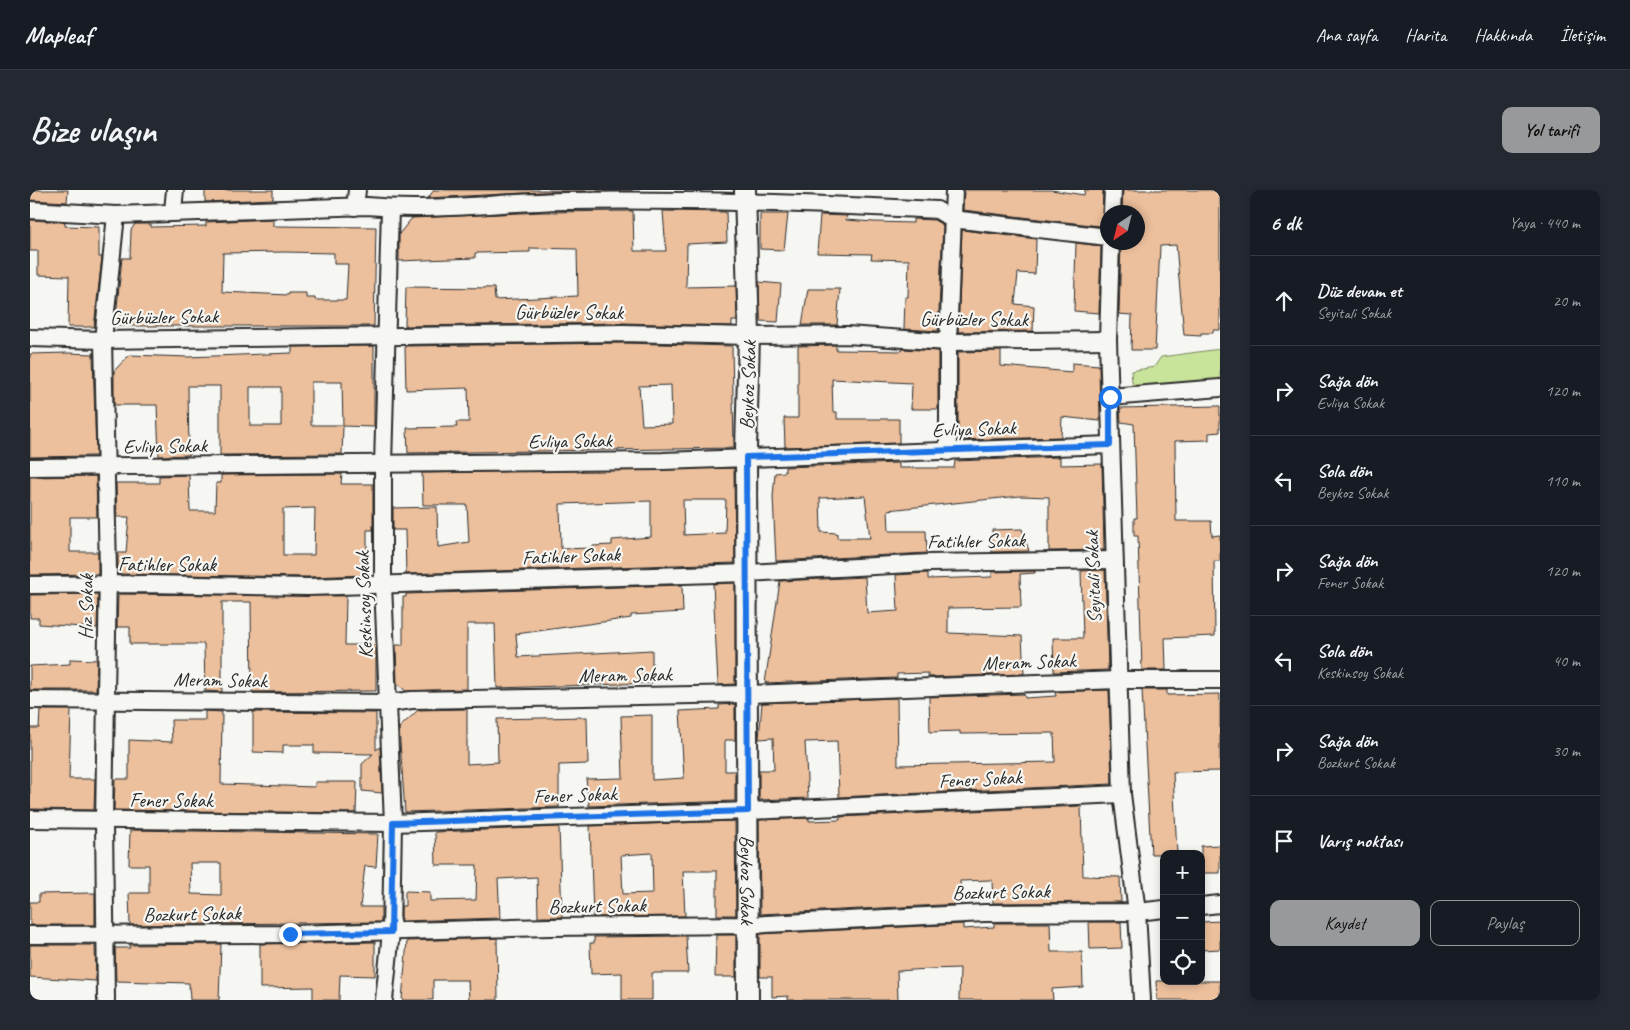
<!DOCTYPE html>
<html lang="tr">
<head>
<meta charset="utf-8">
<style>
  body { margin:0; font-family:Caveat,sans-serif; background:#242831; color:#f1f3f6 }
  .controls { position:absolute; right:15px; bottom:15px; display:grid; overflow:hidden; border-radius:10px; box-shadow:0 2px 8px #0003 }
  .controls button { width:45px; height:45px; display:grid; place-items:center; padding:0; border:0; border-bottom:1px solid #363941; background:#171b24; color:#f1f3f6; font:25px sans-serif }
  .compass { position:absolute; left:1070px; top:15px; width:45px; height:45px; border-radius:50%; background:#171b24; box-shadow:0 2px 8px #0003; rotate:215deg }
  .stop { position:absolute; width:15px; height:15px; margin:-11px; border:4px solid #1a73e8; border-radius:50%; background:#fff }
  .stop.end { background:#1a73e8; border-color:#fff; box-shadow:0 1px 5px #0008 }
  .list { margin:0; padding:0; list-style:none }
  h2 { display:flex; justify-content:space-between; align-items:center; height:65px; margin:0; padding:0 20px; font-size:21px }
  h2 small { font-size:16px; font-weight:400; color:#9ea1a6 }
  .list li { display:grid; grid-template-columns:32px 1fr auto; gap:15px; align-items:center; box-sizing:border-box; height:90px; padding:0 20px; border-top:1px solid #363941 }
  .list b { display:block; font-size:19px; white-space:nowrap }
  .list p { margin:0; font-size:16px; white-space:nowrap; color:#9ea1a6 }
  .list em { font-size:16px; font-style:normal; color:#9ea1a6 }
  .actions { display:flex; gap:10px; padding:15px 20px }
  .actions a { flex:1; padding:11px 0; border:1px solid #98999b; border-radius:10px; text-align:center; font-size:18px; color:#98999b }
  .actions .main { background:#98999b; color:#111 }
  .icon { flex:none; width:28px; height:28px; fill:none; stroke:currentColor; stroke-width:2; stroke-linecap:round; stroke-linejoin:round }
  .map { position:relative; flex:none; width:1190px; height:810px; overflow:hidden; border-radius:10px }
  header { display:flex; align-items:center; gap:30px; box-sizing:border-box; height:70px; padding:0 25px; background:#171b24; border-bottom:1px solid #363941 }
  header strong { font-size:24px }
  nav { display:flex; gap:28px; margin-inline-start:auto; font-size:18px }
  .intro { display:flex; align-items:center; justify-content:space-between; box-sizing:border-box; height:120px; padding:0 30px }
  h1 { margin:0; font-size:35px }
  .button { padding:12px 22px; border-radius:10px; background:#98999b; color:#111; font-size:18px; font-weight:700 }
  main { display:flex; gap:30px; padding:0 30px }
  aside { flex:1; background:#171b24; border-radius:10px; box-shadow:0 2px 8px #0003 }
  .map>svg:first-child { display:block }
</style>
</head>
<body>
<header>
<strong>Mapleaf</strong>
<nav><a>Ana sayfa</a><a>Harita</a><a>Hakkında</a><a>İletişim</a></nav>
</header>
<div class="intro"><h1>Bize ulaşın</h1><a class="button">Yol tarifi</a></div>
<main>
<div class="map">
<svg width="1190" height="810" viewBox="0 0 1190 810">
  <rect width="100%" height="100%" fill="#f6f6f2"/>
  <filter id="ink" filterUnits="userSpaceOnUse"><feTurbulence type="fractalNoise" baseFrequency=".02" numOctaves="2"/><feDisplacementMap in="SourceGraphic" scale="10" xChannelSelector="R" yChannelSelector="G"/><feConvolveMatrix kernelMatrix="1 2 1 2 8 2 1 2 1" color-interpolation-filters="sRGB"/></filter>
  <g filter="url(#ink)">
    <!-- green -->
    <polygon fill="#c8e39a" stroke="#7a8762" points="1190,159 1190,195 1103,202 1101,181 1124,177 1131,167"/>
    <!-- building -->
    <g fill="#edc09d" stroke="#2b2b2b" fill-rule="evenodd">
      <polygon points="0,0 38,0 37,12 0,10"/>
      <polygon points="175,0 243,0 243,9 175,12"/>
      <polygon points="404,0 602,0 602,1 512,2 398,8"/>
      <polygon points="934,0 1021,0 1054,5 1055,0 1073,0 1072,22 1078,31 1078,37 933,20"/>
      <polygon points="1093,0 1190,0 1190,140 1183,140 1183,143 1171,143 1171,146 1154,145 1146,55 1130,56 1125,160 1101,160 1102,125 1089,124 1091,52 1108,52 1108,22 1092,22"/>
      <polygon points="603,21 604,61 636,61 633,21 696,22 697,52 657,54 656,97 706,96 707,131 702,131 702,136 593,133 375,136 376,97 464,98 465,110 548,106 547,59 500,58 500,62 445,63 445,68 369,71 369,44 382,28 512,22"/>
      <polygon points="730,24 758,24 754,60 730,59"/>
      <polygon points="790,25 817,26 816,30 844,32 883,33 883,29 904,30 913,35 908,141 874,139 875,107 878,107 879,70 841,69 842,64 787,63"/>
      <path d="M243 29V36L346 37 344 136H85L92 68H100L101 40 105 34H121V37L176 36V32ZM255 62 304 63V74H318L316 110H285V108H276V103H258V105L192 102 193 63Z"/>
      <polygon points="0,30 35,32 35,36 69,37 69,67 72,67 64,137 38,137 39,86 8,85 8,61 0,61"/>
      <polygon points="932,40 1006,49 1005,84 988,83 985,114 1004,116 1003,141 928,142"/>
      <polygon points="1046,53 1071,56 1069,123 1044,121"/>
      <polygon points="729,92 751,94 748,132 730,131"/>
      <polygon points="778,99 810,99 807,135 772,135"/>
      <path d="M593 153 702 156 704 258 378 263 377 238 427 237 426 232H439L438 198 376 200 375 156ZM641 195 642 234 612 235 609 196Z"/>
      <polygon points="806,155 806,160 872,161 872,159 908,161 908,219 881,219 882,193 802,189 803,222 807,222 807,229 869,229 869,253 755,257 754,228 768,228 768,156"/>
      <path d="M344 156V237L313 236 312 264 190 265V196H158L159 265 129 266 127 215H84V181L99 165 158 167 262 163V157ZM281 192H312L313 235H281ZM220 197H251V236H220Z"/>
      <polygon points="971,161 971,176 1042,182 1042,173 1069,175 1070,231 1032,227 1031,247 928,250 928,162"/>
      <polygon points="38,163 63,164 66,266 0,267 0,164"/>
      <polygon points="1190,216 1190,242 1179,243 1179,250 1145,251 1146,331 1181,331 1182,346 1190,345 1190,371 1184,371 1185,446 1135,448 1136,480 1112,480 1108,346 1104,346 1104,328 1107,328 1104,234 1091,232 1090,218"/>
      <path d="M1030 267V275L1072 274 1074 360 1019 361V307L990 306 858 320 859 341H896L897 363 746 371 743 307 745 283 755 282V277L869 273V278H924L925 271ZM835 306 840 348H807V343L791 342 790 308Z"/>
      <path d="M704 278 705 373 376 384 375 340H363V318L407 317 408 357 439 352 437 315H393L392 283ZM653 310H696L695 343 654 345ZM621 311V347L582 350V355L562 356V358L531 359 530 314Z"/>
      <path d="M312 284 311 294H343V340H337V385L278 387 88 384V363H96L99 327H87L86 293H129V286L159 285 160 321H185L186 293H191V285ZM285 318 284 365H253V319Z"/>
      <polygon points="66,286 67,327 40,327 40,362 68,362 68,384 0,385 0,287"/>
      <polygon points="992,339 999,361 962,362 962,340"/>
      <polygon points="1075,380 1078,480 1024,482 1023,448 1053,448 1051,381"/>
      <polygon points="1005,381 1005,383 990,384 991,417 918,418 918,443 992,446 994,484 898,487 898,483 867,484 867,488 735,493 750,391 835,387 837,423 868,421 866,385 898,383 898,389 962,387 962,382"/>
      <polygon points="705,393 705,494 688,495 683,394"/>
      <polygon points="652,395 653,422 601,425 601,428 486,444 488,467 622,460 622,493 467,498 465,434 437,434 437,499 376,501 367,494 366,455 373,455 373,407 376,407 376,404"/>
      <polygon points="68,404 67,438 9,434 9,428 0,428 0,405"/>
      <polygon points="88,404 316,406 315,455 346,455 346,501 222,502 221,412 192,412 192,502 175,501 174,454 100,454 100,437 87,437"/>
      <polygon points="40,469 67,470 66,500 0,500 0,476 40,474"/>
      <polygon points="1079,500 1082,594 809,607 807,551 775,552 778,608 729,610 729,580 744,580 743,548 729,549 732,513 867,508 868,575 1025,572 1024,543 930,544 930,541 900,542 899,507 994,504 995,508 1026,506 1025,502"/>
      <polygon points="1112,500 1137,500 1137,505 1190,504 1190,581 1143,582 1147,664 1121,664"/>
      <polygon points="705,514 705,550 695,550 695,581 705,581 705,611 559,616 556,589 593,588 591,526 622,525 622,590 654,588 650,521 689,519 689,515"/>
      <polygon points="437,519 437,574 468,572 467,529 557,527 558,574 529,575 529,617 375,622 369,538 388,520"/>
      <polygon points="10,520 41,520 39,589 65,589 64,620 0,619 0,538 9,538"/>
      <polygon points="175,521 192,522 191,594 285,597 285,592 327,592 326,623 84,620 85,589 99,589 99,550 142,552 141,530 175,530"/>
      <polygon points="223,522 346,523 346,560 350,557 352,603 332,601 332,574 343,564 284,563 284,555 253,555 253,563 223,562"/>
      <polygon points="1051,616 1053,686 1090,687 1091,712 963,713 962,690 930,691 931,714 730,724 729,630 779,628 779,631 810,630 810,627"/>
      <path d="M705 631 706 725H687V681H653L655 726 563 727 560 636ZM622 663 623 703 593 704 591 665Z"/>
      <polygon points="529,637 532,727 508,727 507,687 468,689 470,728 371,731 371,716 375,716 375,701 400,702 400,711 446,710 447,675 406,675 405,642"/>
      <path d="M100 640 348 644 346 677 335 676 330 717H351V732L100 735 99 703H119V675H99ZM160 673H191V705L161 704Z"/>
      <polygon points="1190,655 1190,683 1171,683 1171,656"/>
      <polygon points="65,703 65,735 0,735 0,712 9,712 9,704"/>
      <polygon points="1190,731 1190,759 1171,760 1171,732"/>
      <polygon points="1059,732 1091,732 1092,758 1060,759"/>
      <polygon points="964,733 1020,733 1021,762 1052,762 1053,797 1022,799 1023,810 929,810 930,778 898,779 867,781 868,810 758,810 758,806 742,807 742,787 730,787 730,744 933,734 933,739 964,737"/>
      <polygon points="686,745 706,745 706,787 685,787"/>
      <polygon points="656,746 658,783 622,783 622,810 592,810 592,783 561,784 560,753 564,753 564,747"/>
      <polygon points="467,748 468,810 439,810 438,790 403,790 403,810 372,810 377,751"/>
      <polygon points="345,752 345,786 310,785 309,810 283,810 283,797 230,798 230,754"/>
      <polygon points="191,754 189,810 160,810 159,793 86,791 85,758 100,758 100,755"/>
      <polygon points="0,755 65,755 66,791 0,787"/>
      <polygon points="1126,791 1190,791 1190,810 1127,810"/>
    </g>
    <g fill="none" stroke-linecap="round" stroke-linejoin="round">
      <!-- minor casing -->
      <g stroke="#2b2b2b" stroke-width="20">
        <g id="minor">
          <polyline points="325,17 327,0"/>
          <path d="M0 20 86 25 337 16C404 22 470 12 537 11 661 9 784 14 907 20L922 29 1078 47"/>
          <polyline points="143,21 145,0"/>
          <polyline points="1082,22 1083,0"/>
          <polyline points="1081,52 1078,150 1092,604 1107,722 1112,810"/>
          <polyline points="0,148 73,150 593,143 719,146 817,145 918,152 1078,150"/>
          <polyline points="1080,207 1190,198"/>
          <polyline points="918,262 918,152 924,0"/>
          <polyline points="0,277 633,271 1081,255"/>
          <polyline points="0,395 117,394 278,397 717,383 899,373 1084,370"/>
          <polyline points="0,510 359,513 382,510 718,504 1088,490 1190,490"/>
          <polyline points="0,629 363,633 718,621 1092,604"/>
          <polyline points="1171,716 1190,714"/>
          <polyline points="0,745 260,744 520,737 718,735 955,723 1107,722 1134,719"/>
          <polyline points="76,810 74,632 78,381 73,150 86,25"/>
          <polyline points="354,810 361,742 363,633 353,394 353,275 360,18"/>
        </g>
      </g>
      <!-- tertiary casing -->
      <g stroke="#2b2b2b" stroke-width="24">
        <g id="tertiary">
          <path id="s1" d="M715 0 719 146 716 259 718 810"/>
        </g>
      </g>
      <!-- minor -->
      <use href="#minor" stroke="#f6f6f2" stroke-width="16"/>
      <!-- tertiary -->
      <use href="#tertiary" stroke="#f6f6f2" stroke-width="20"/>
    </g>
  </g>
  <g fill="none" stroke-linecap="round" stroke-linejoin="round" filter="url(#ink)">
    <!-- route -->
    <polyline stroke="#1a73e8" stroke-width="6" points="260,744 361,742 363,633 718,621 716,267 1080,255 1080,207"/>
  </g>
  <g text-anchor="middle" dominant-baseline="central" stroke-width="4.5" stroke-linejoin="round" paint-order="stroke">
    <!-- street labels -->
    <g font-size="20" fill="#2b2b2b" stroke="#f6f6f2">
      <text x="539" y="122">Gürbüzler Sokak</text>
      <text transform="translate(134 127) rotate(-1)">Gürbüzler Sokak</text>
      <text x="944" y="129">Gürbüzler Sokak</text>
      <text transform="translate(718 195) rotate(-88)">Beykoz Sokak</text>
      <text transform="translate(944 239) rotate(-2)">Evliya Sokak</text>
      <text transform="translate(540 251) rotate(-1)">Evliya Sokak</text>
      <text transform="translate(135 256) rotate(-1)">Evliya Sokak</text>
      <text transform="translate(946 351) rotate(-1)">Fatihler Sokak</text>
      <text transform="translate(541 366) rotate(-2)">Fatihler Sokak</text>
      <text x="137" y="374">Fatihler Sokak</text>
      <text transform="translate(1063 387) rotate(-92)">Seyitali Sokak</text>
      <text transform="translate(334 415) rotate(-92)">Keskinsoy Sokak</text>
      <text transform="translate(56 417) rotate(-89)">Hız Sokak</text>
      <text transform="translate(999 472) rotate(-2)">Meram Sokak</text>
      <text transform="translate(595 485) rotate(-1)">Meram Sokak</text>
      <text transform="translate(190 490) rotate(1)">Meram Sokak</text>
      <text transform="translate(950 589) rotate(-3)">Fener Sokak</text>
      <text transform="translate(545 605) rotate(-2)">Fener Sokak</text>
      <text x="141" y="610">Fener Sokak</text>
      <text stroke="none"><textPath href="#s1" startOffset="690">Beykoz Sokak</textPath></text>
      <text transform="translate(971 702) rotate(-1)">Bozkurt Sokak</text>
      <text transform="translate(567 716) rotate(-1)">Bozkurt Sokak</text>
      <text transform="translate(162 724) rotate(-1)">Bozkurt Sokak</text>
    </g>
  </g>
</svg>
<div class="controls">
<button>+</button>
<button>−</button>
<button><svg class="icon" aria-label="locate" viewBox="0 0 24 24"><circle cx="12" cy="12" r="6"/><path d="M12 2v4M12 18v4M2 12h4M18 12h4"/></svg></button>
</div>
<svg class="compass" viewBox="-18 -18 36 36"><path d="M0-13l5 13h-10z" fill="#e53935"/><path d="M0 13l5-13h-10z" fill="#9ea1a6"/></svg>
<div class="stop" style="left:1080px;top:207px"></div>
<div class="stop end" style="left:260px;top:744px"></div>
</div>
<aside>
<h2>6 dk<small>Yaya · 440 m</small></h2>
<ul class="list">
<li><svg class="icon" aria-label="ahead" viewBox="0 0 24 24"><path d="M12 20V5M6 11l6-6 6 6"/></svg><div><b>Düz devam et</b><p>Seyitali Sokak</p></div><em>20 m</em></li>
<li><svg class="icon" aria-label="right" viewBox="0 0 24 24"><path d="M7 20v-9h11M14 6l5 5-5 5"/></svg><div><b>Sağa dön</b><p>Evliya Sokak</p></div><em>120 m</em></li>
<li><svg class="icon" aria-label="left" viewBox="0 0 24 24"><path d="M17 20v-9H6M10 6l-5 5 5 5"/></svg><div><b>Sola dön</b><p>Beykoz Sokak</p></div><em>110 m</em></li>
<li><svg class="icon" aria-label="right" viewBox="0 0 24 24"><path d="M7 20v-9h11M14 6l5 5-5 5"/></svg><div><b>Sağa dön</b><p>Fener Sokak</p></div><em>120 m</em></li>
<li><svg class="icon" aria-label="left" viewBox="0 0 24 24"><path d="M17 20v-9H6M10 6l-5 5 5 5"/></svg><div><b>Sola dön</b><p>Keskinsoy Sokak</p></div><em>40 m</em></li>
<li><svg class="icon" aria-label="right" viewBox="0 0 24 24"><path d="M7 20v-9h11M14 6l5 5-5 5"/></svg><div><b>Sağa dön</b><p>Bozkurt Sokak</p></div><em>30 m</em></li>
<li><svg class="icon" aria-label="arrive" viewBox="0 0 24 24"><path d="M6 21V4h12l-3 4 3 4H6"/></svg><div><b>Varış noktası</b></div></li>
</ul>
<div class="actions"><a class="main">Kaydet</a><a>Paylaş</a></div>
</aside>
</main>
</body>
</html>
